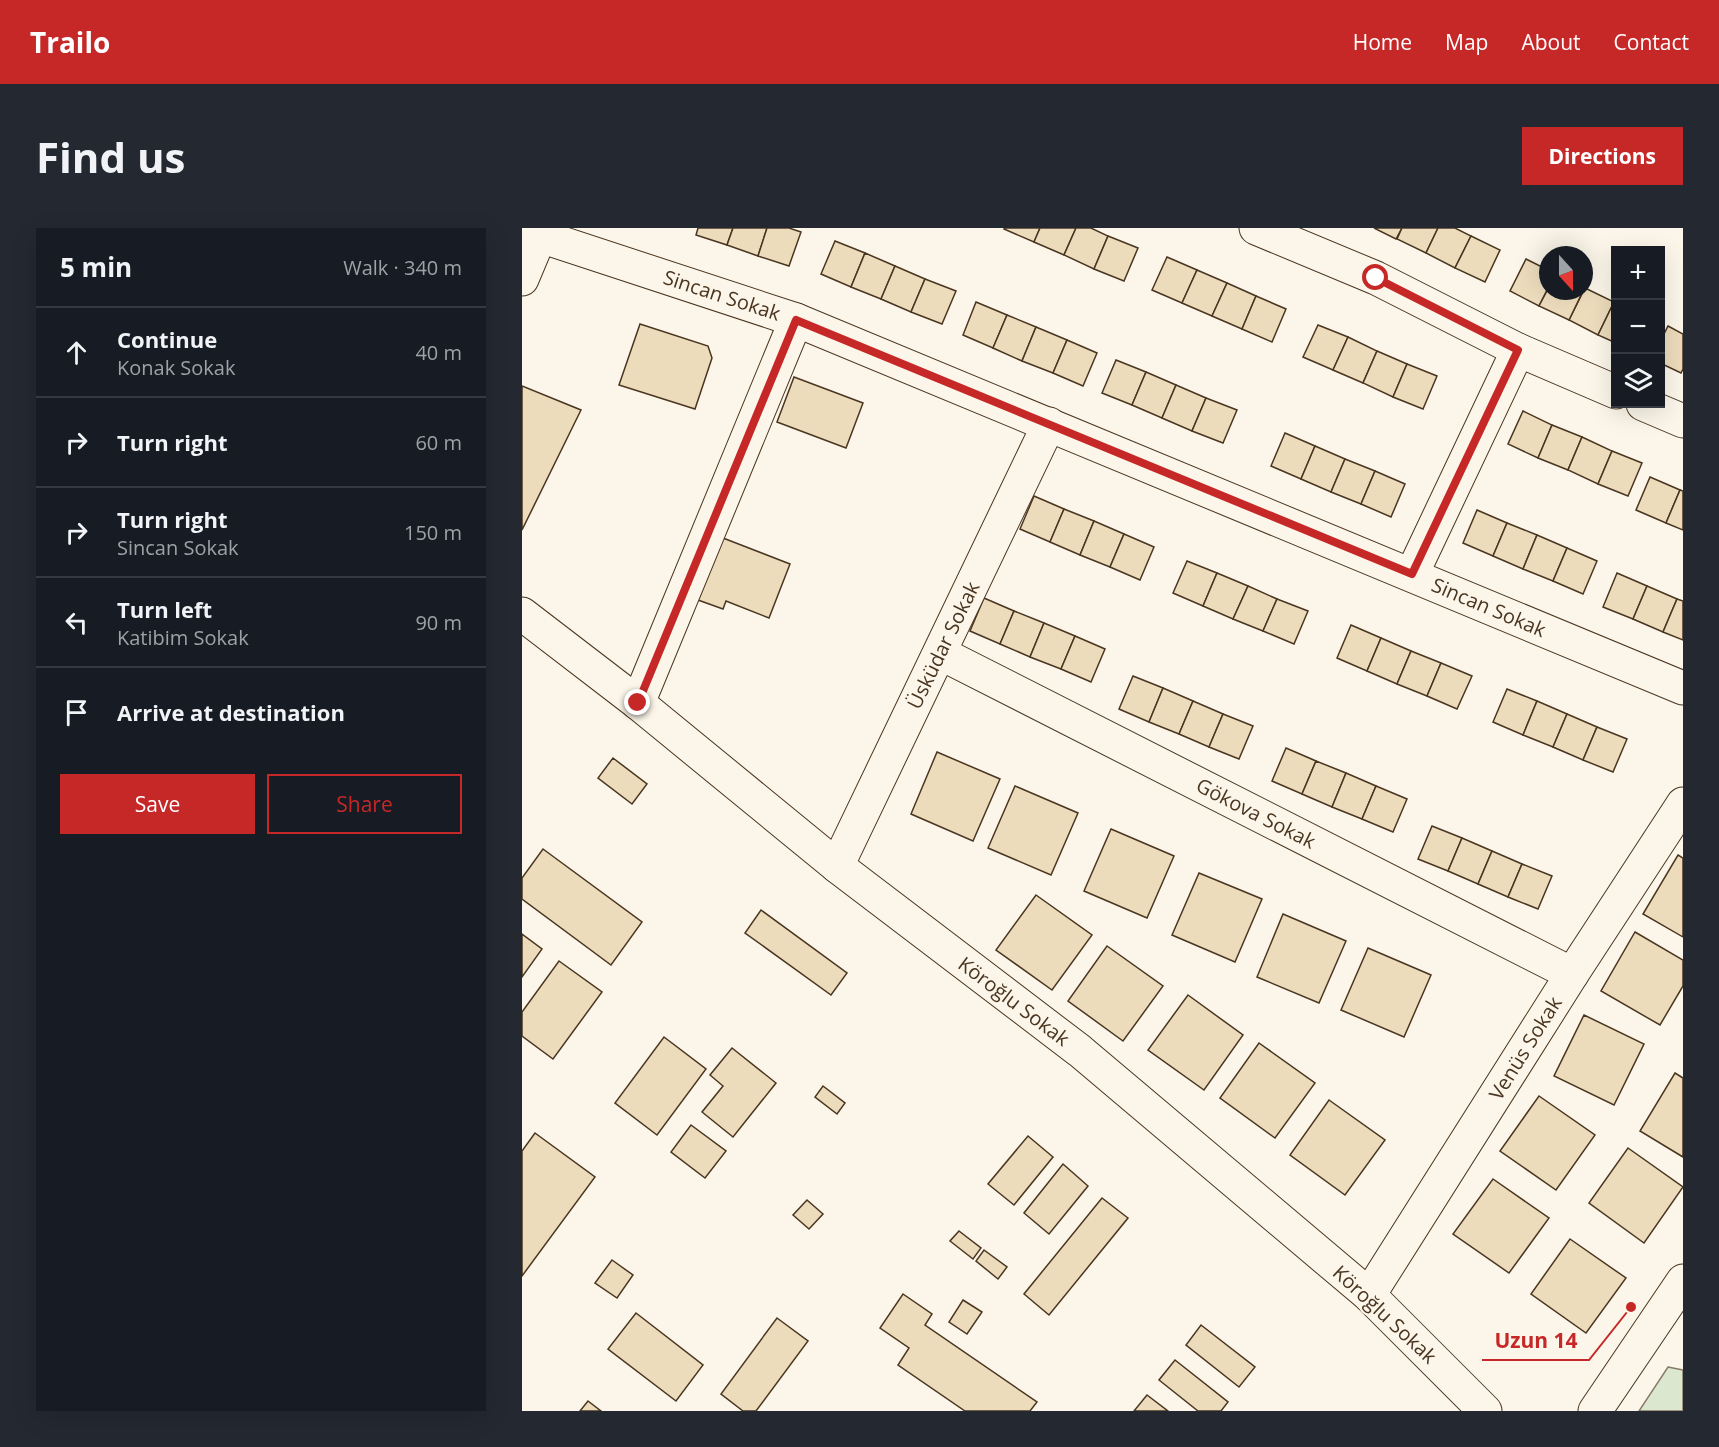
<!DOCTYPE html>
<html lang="en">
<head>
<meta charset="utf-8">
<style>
  body { margin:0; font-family:"Open Sans",sans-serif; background:#242831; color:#f1f3f6 }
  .controls { position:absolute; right:18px; top:18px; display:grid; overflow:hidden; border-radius:0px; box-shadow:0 6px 24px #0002 }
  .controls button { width:54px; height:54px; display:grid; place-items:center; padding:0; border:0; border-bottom:2px solid #363941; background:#171b24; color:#f1f3f6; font:30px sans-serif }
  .compass { position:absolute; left:1017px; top:18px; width:54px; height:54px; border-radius:50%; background:#171b24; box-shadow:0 6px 24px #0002; rotate:159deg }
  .stop { position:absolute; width:18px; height:18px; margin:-14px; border:4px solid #c62828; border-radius:50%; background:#fff }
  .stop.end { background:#c62828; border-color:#fff; box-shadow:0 2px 6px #0008 }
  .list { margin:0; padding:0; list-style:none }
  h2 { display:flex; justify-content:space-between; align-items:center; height:78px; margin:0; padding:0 24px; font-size:26px }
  h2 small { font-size:20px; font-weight:400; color:#9ea1a6 }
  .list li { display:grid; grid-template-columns:39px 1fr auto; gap:18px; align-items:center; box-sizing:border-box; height:90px; padding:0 24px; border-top:2px solid #363941 }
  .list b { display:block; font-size:22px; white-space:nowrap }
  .list p { margin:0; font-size:20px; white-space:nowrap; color:#9ea1a6 }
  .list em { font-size:20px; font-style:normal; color:#9ea1a6 }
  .actions { display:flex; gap:12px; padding:18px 24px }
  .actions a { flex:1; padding:14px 0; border:2px solid #c62828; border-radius:0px; text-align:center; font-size:21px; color:#c62828 }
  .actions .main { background:#c62828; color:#fff }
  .icon { flex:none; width:33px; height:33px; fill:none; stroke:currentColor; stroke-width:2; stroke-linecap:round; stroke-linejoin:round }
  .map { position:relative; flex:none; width:1161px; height:1183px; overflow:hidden; border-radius:0px }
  header { display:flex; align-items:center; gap:36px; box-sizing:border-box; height:84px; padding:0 30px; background:#c62828; color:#fff }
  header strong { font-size:28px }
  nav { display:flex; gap:33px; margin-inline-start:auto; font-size:21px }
  .intro { display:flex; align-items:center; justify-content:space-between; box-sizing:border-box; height:144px; padding:0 36px }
  h1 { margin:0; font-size:42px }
  .button { padding:15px 27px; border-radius:0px; background:#c62828; color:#fff; font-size:21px; font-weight:700 }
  main { display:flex; gap:36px; padding:0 36px }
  aside { flex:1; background:#171b24; border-radius:0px; box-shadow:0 6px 24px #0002 }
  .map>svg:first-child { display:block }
</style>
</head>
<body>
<header>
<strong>Trailo</strong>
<nav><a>Home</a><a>Map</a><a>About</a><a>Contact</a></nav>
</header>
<div class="intro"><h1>Find us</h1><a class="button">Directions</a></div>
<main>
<aside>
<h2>5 min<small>Walk · 340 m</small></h2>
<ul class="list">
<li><svg class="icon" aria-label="ahead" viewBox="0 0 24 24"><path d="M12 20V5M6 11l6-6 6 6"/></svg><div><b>Continue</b><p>Konak Sokak</p></div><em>40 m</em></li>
<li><svg class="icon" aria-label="right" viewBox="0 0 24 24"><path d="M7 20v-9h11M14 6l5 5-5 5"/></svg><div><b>Turn right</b></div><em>60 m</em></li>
<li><svg class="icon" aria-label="right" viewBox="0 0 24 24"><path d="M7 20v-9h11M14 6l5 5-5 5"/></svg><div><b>Turn right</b><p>Sincan Sokak</p></div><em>150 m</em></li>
<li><svg class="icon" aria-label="left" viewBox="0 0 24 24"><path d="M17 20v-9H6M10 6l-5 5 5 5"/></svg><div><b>Turn left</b><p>Katibim Sokak</p></div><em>90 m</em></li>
<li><svg class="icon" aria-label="arrive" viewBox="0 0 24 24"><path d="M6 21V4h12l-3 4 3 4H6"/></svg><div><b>Arrive at destination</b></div></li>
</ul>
<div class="actions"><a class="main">Save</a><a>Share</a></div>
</aside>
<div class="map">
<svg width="1161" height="1183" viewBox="0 0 1161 1183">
  <rect width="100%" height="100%" fill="#fbf6e9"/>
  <!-- green -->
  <polygon fill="#dce7d0" stroke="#887966" stroke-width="1.5" points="1146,1139 1161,1142 1161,1183 1117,1183"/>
  <!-- building -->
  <g fill="#ecdcbc" stroke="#4a3520" stroke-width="1.5">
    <polygon points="176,0 211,0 205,17 174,7"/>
    <polygon points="211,0 245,0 236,28 205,17"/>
    <polygon points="245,0 267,0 279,4 267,38 236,28"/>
    <polygon points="483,0 518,0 512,14 482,1"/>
    <polygon points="518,0 554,0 542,27 512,14"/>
    <polygon points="554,0 569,0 586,8 572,41 542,27"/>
    <polygon points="852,0 880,0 874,11"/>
    <polygon points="880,0 916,0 904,25 875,11"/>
    <polygon points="916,0 933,0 949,8 933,40 904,25"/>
    <polygon points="586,8 616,20 602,53 572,41"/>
    <polygon points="949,8 978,22 963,54 933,40"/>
    <polygon points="313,13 343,25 329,59 299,46"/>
    <polygon points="343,25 373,38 359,71 329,59"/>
    <polygon points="645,29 675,42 660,75 630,62"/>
    <polygon points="1004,31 1026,42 1026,60 1017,78 988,63"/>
    <polygon points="373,38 403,51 389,84 359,71"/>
    <polygon points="675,42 705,55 690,88 660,75"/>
    <polygon points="403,51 434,63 420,96 389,84"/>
    <polygon points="705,55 734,68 720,101 690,88"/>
    <polygon points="1063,60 1092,74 1076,107 1047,92"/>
    <polygon points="1026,61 1026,63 1061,63 1047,92 1017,78"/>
    <polygon points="734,68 764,81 750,114 720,101"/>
    <polygon points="454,74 485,87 471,120 441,107"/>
    <polygon points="1092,74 1094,75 1094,115 1076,107"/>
    <polygon points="485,87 514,99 500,133 471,120"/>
    <polygon points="118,96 186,118 190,130 173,181 97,157"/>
    <polygon points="796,97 826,109 811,142 781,129"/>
    <polygon points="1146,98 1161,106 1161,141 1159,145 1138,135 1138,114"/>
    <polygon points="514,99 545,112 531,145 500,133"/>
    <polygon points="826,109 855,123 841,155 811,142"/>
    <polygon points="545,112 575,125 561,158 531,145"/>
    <polygon points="855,123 885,136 871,169 841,155"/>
    <polygon points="594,132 624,144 610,177 580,165"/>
    <polygon points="885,136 915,148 901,181 871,169"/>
    <polygon points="624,144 654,157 640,190 610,177"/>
    <polygon points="272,149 341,175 324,220 255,194"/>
    <polygon points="654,157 684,170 670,203 640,190"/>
    <polygon points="0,158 59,182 0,302"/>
    <polygon points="684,170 715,182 701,215 670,203"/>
    <polygon points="1001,183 1030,197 1016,230 986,216"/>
    <polygon points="1030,197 1060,209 1046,242 1016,230"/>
    <polygon points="763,205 793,218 779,251 749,238"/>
    <polygon points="1060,209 1090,223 1076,256 1046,242"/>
    <polygon points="793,218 823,231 809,264 779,251"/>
    <polygon points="1090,223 1120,235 1106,268 1076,256"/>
    <polygon points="823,231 853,243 839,276 809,264"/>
    <polygon points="853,243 883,256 869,289 839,276"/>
    <polygon points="1128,249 1158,262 1144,295 1114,282"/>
    <polygon points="1158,262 1161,263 1161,302 1144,295"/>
    <polygon points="512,268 542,281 528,314 498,301"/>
    <polygon points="542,281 572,293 558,327 528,314"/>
    <polygon points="955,282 985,295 971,328 941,315"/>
    <polygon points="572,293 602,306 588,339 558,327"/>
    <polygon points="985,295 1015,307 1001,341 971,328"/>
    <polygon points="602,306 632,319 618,352 588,339"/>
    <polygon points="1015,307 1045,320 1031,353 1001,341"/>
    <polygon points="201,310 268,336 247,390 204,373 201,381 176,372"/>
    <polygon points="1045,320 1075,333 1061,366 1031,353"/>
    <polygon points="665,333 695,345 681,378 651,365"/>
    <polygon points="695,345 726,358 711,391 681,378"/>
    <polygon points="1095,345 1125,358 1111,391 1081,379"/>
    <polygon points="726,358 755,371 741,403 711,391"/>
    <polygon points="1125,358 1155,371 1141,404 1111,391"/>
    <polygon points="462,370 492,383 478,416 448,403"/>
    <polygon points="755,371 786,383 772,416 741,403"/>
    <polygon points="1155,371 1161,373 1161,412 1141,404"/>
    <polygon points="492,383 522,395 508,429 478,416"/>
    <polygon points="522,395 553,408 539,441 508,429"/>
    <polygon points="829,397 859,410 845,443 815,430"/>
    <polygon points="553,408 583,421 569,454 539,441"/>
    <polygon points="859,410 889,423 875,456 845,443"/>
    <polygon points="889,423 919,435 905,468 875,456"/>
    <polygon points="919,435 950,448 935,481 905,468"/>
    <polygon points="611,448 641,460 627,494 597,481"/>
    <polygon points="641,460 671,473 657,506 627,494"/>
    <polygon points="985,461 1015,473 1001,507 971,494"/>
    <polygon points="671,473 701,486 687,519 657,506"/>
    <polygon points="1015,473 1045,486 1031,519 1001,507"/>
    <polygon points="701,486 731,498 717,531 687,519"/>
    <polygon points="1045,486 1075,499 1061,532 1031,519"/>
    <polygon points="1075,499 1105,511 1091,544 1061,532"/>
    <polygon points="764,520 794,533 780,566 750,553"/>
    <polygon points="415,524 478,551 451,613 389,586"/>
    <polygon points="91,530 125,556 110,576 76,550"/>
    <polygon points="794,533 824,545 810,579 780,566"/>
    <polygon points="824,545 854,558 840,591 810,579"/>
    <polygon points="493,558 556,585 529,647 466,620"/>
    <polygon points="854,558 885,571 871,604 840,591"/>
    <polygon points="910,598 940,610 926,643 896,631"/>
    <polygon points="589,601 652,628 625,690 562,663"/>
    <polygon points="940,610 970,623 956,656 926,643"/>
    <polygon points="21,621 120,694 89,737 0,671 0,650"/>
    <polygon points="970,623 1000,636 986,669 956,656"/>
    <polygon points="1156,627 1161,630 1161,709 1121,686"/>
    <polygon points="1000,636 1030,648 1016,681 986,669"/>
    <polygon points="677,645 740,671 713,734 650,707"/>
    <polygon points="514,667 570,707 530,762 474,722"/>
    <polygon points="239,682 325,745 309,767 223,705"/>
    <polygon points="761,686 824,713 797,775 735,749"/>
    <polygon points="1113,704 1161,732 1161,758 1138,797 1079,763"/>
    <polygon points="0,706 20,721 0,749"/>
    <polygon points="585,718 641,758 601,813 546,773"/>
    <polygon points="846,720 909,747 882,809 819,782"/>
    <polygon points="37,733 80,764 31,831 0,808 0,784"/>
    <polygon points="666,767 721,807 682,862 626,822"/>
    <polygon points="1062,787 1122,816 1092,877 1032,848"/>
    <polygon points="142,809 184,841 135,907 93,875"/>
    <polygon points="737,815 793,855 753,910 698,870"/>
    <polygon points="210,820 254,855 211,909 180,884 201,858 188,847"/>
    <polygon points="1153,845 1161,850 1161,929 1118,903"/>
    <polygon points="301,858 323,875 315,886 293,869"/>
    <polygon points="1017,868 1073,907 1034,962 978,923"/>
    <polygon points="807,872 863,912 823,967 768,927"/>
    <polygon points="169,897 204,923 183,950 149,924"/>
    <polygon points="13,905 73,949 0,1048 0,923"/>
    <polygon points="506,908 531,929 492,977 466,956"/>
    <polygon points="1106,920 1161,959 1122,1015 1067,975"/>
    <polygon points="541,936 566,958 527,1006 502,985"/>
    <polygon points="971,951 1027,990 987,1045 931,1006"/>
    <polygon points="580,970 606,990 527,1087 502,1066"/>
    <polygon points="285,972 301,986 287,1001 271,987"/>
    <polygon points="437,1003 459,1020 451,1031 428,1013"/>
    <polygon points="1048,1011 1104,1050 1064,1105 1009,1066"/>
    <polygon points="462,1022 485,1039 476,1051 454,1033"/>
    <polygon points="90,1032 111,1047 95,1070 73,1055"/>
    <polygon points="381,1066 410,1086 403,1097 515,1174 508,1183 443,1183 376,1137 387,1120 358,1100"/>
    <polygon points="441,1072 460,1084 445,1106 427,1094"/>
    <polygon points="114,1085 181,1137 154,1173 86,1121"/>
    <polygon points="255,1090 286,1113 234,1183 221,1183 199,1166"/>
    <polygon points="679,1097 733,1139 717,1159 664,1117"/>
    <polygon points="653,1132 706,1174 699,1183 676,1183 637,1152"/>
    <polygon points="625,1167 646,1183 612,1183"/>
    <polygon points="66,1173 79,1183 58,1183"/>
  </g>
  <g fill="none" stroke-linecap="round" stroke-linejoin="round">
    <!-- minor casing -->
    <g stroke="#4a3520" stroke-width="35">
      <g id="minor">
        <polyline points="734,0 854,50 996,122 1094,164"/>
        <polyline points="0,2 274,92 1161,460"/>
        <polyline points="0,51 18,8"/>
        <polyline points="1121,176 1161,193"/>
        <polyline points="890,346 996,122"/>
        <polyline points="0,386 116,475 315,638 558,823 847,1067 963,1183"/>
        <polyline points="418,425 1050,746"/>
        <polyline points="116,475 274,92"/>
        <polyline points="315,638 527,196"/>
        <polyline points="847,1067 1050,746 1161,576"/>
        <polyline points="1073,1183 1161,1053"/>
      </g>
    </g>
    <!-- minor -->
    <use href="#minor" stroke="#fbf6e9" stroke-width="33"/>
  </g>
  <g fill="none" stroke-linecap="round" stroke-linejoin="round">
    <!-- route -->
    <polyline stroke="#c62828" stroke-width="8" points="116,475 274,92 890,346 996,122 854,50"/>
  </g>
  <g text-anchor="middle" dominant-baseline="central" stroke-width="4.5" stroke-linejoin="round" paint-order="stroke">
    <!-- street labels -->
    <g font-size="20" fill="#4a3520" stroke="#fbf6e9">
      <text transform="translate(200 67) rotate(18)">Sincan Sokak</text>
      <text transform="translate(967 379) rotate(23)">Sincan Sokak</text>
      <text transform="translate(421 417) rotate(-64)">Üsküdar Sokak</text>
      <text transform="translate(734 585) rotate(27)">Gökova Sokak</text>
      <text transform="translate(492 773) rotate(37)">Köroğlu Sokak</text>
      <text transform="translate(1003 820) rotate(-58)">Venüs Sokak</text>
      <text transform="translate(863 1086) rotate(43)">Köroğlu Sokak</text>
    </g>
  </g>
  <!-- callouts -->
  <path fill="none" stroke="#c62828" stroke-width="2" d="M1109 1079L1067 1132H960"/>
  <circle fill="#c62828" stroke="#fbf6e9" stroke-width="2" cx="1109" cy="1079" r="6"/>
  <g font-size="21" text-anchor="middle" font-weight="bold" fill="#c62828" stroke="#fbf6e9" stroke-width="4.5" stroke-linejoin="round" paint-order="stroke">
    <text x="1014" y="1120">Uzun 14</text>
  </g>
</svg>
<div class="controls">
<button>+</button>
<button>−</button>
<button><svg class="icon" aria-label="layers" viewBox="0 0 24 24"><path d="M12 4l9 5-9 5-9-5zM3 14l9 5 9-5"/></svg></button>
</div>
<svg class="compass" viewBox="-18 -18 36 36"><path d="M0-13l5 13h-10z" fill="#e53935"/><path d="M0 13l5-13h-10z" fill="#9ea1a6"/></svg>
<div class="stop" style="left:854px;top:50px"></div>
<div class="stop end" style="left:116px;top:475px"></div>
</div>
</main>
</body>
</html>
